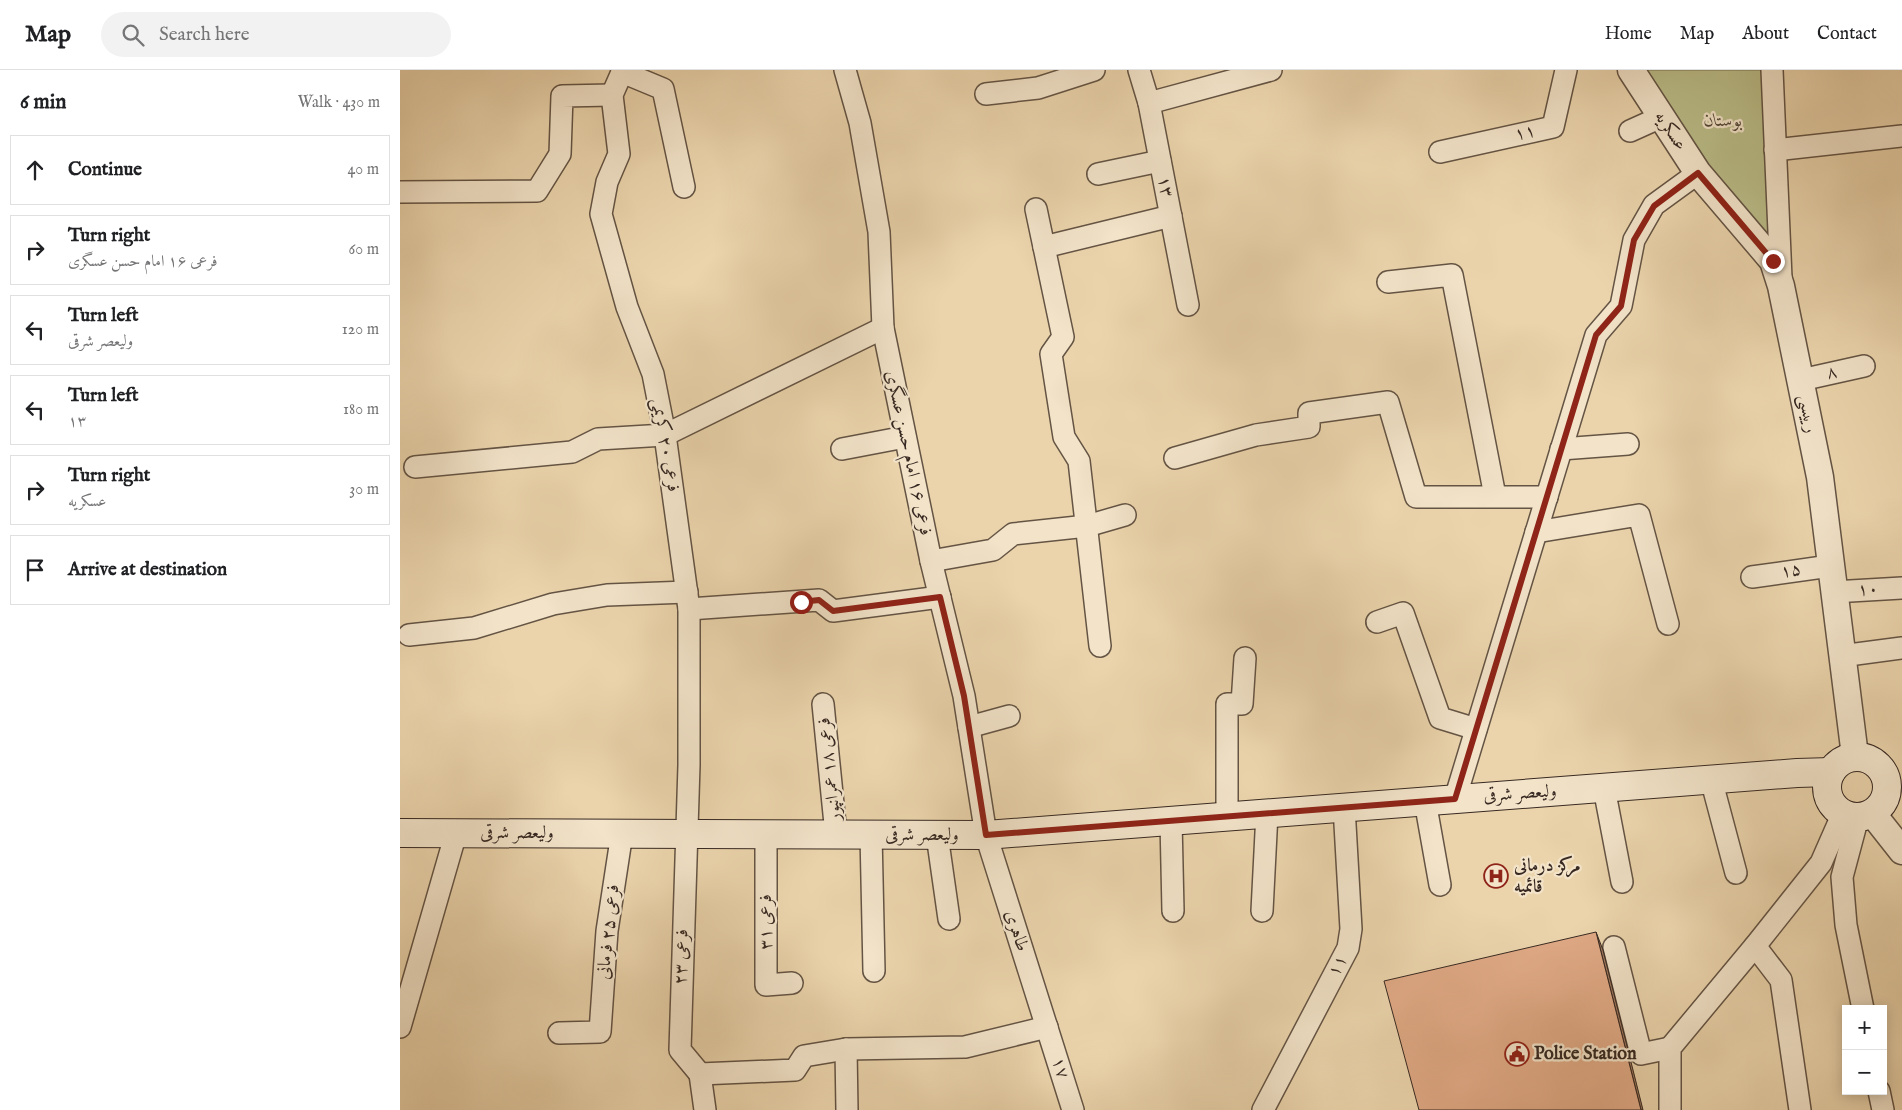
<!DOCTYPE html>
<html lang="en">
<head>
<meta charset="utf-8">
<style>
  body { margin:0; font-family:"IM FELL English",Amiri,serif; background:#f2f2f2; color:#202124 }
  .controls { position:absolute; right:15px; bottom:15px; display:grid; overflow:hidden; border-radius:0px; box-shadow:0 2px 12px #0003 }
  .controls button { width:45px; height:45px; display:grid; place-items:center; padding:0; border:0; border-bottom:1px solid #e0e0e0; background:#fff; color:#202124; font:25px sans-serif }
  .stop { position:absolute; width:15px; height:15px; margin:-11px; border:4px solid #8f2418; border-radius:50%; background:#fff }
  .stop.end { background:#8f2418; border-color:#fff; box-shadow:0 1px 5px #0008 }
  .list { margin:0; padding:0; list-style:none }
  h2 { display:flex; justify-content:space-between; align-items:center; height:65px; margin:0; padding:0 20px; font-size:21px }
  h2 small { font-size:16px; font-weight:400; color:#757577 }
  .list li { display:grid; grid-template-columns:32px 1fr auto; gap:15px; align-items:center; box-sizing:border-box; height:70px; margin:0 10px 10px; padding:0 10px; border:1px solid #e0e0e0; border-radius:0px }
  .list b { display:block; font-size:19px; white-space:nowrap }
  .list p { margin:0; font-size:16px; white-space:nowrap; color:#757577 }
  .list em { font-size:16px; font-style:normal; color:#757577 }
  .icon { flex:none; width:28px; height:28px; fill:none; stroke:currentColor; stroke-width:2; stroke-linecap:round; stroke-linejoin:round }
  .map { position:relative; flex:none; width:1502px; height:1040px; overflow:hidden }
  header { display:flex; align-items:center; gap:30px; box-sizing:border-box; height:70px; padding:0 25px; background:#fff; border-bottom:1px solid #e0e0e0 }
  header strong { font-size:24px }
  nav { display:flex; gap:28px; margin-inline-start:auto; font-size:18px }
  .search { width:350px; height:45px; background:#f2f2f2; display:flex; align-items:center; gap:12px; box-sizing:border-box; padding:0 18px; border-radius:28px; color:#757577; font-size:19px }
  main { display:flex }
  aside { flex:1; background:#fff }
  .map>svg:first-child { display:block }
</style>
</head>
<body>
<header>
<strong>Map</strong>
<div class="search"><svg class="icon" aria-label="search" viewBox="0 0 24 24"><circle cx="10" cy="10" r="6"/><path d="M15 15l6 6"/></svg>Search here</div>
<nav><a>Home</a><a>Map</a><a>About</a><a>Contact</a></nav>
</header>
<main>
<aside>
<h2>6 min<small>Walk · 430 m</small></h2>
<ul class="list">
<li><svg class="icon" aria-label="ahead" viewBox="0 0 24 24"><path d="M12 20V5M6 11l6-6 6 6"/></svg><div><b>Continue</b></div><em>40 m</em></li>
<li><svg class="icon" aria-label="right" viewBox="0 0 24 24"><path d="M7 20v-9h11M14 6l5 5-5 5"/></svg><div><b>Turn right</b><p>فرعی ۱۶ امام حسن عسگری</p></div><em>60 m</em></li>
<li><svg class="icon" aria-label="left" viewBox="0 0 24 24"><path d="M17 20v-9H6M10 6l-5 5 5 5"/></svg><div><b>Turn left</b><p>ولیعصر شرقی</p></div><em>120 m</em></li>
<li><svg class="icon" aria-label="left" viewBox="0 0 24 24"><path d="M17 20v-9H6M10 6l-5 5 5 5"/></svg><div><b>Turn left</b><p>۱۳</p></div><em>180 m</em></li>
<li><svg class="icon" aria-label="right" viewBox="0 0 24 24"><path d="M7 20v-9h11M14 6l5 5-5 5"/></svg><div><b>Turn right</b><p>عسکریه</p></div><em>30 m</em></li>
<li><svg class="icon" aria-label="arrive" viewBox="0 0 24 24"><path d="M6 21V4h12l-3 4 3 4H6"/></svg><div><b>Arrive at destination</b></div></li>
</ul>
</aside>
<div class="map">
<svg width="1502" height="1040" viewBox="0 0 1502 1040">
  <rect width="100%" height="100%" fill="#ebd4ac"/>
  <filter id="stains"><feTurbulence type="fractalNoise" baseFrequency=".004" numOctaves="4"/><feColorMatrix values="0 0 0 0 .2 0 0 0 0 .09 0 0 0 0 .02 0 0 0 .5 -.17"/></filter>
  <radialGradient id="worn" r=".72"><stop offset=".6" stop-color="#630" stop-opacity="0"/><stop offset="1" stop-color="#630" stop-opacity=".3"/></radialGradient>
  <!-- green -->
  <polygon fill="#b9bc88" stroke="#787255" points="1231,0 1372,0 1381,216"/>
  <g fill="none" stroke-linecap="round" stroke-linejoin="round">
    <!-- minor casing -->
    <g stroke="#645444" stroke-width="24">
      <g id="minor">
        <polyline points="223,0 212,25 219,84 207,112 201,144 227,237 253,304 265,365 289,539 289,695 280,980 300,1004"/>
        <polyline points="445,0 460,53 479,162 483,258 531,491 564,626 586,765 673,1040"/>
        <polyline points="739,0 749,33 788,235"/>
        <polyline points="1372,0 1381,208"/>
        <polyline points="222,2 263,19 284,117"/>
        <polyline points="586,24 638,18 694,0"/>
        <polyline points="749,33 871,0"/>
        <polyline points="1230,61 1261,47"/>
        <polyline points="1375,80 1502,66"/>
        <polyline points="1040,82 1153,57 1166,0"/>
        <polyline points="698,104 760,91"/>
        <polyline points="0,122 137,121 160,84 162,26 212,25"/>
        <polyline points="636,139 663,267 651,284 664,367 679,391 700,576"/>
        <polyline points="644,177 771,146"/>
        <polyline points="988,212 1052,205 1095,426"/>
        <polyline points="1401,310 1464,296"/>
        <polyline points="442,379 505,367"/>
        <polyline points="1161,379 1228,374"/>
        <polyline points="775,388 856,365 909,357 909,343 988,332 1016,427 1147,427"/>
        <polyline points="15,397 172,382 198,369 265,365 483,258"/>
        <polyline points="1136,462 1239,445 1268,554"/>
        <polyline points="531,491 593,480 613,464 687,456 725,445"/>
        <polyline points="1352,507 1430,496"/>
        <polyline points="1433,522 1502,518"/>
        <polyline points="289,539 419,530 433,541 540,527"/>
        <polyline points="977,552 1003,543 1040,648 1076,659"/>
        <polyline points="9,565 74,558 153,534 207,525 287,522"/>
        <polyline points="1441,586 1502,578"/>
        <polyline points="423,634 436,764"/>
        <polyline points="569,657 609,646"/>
        <polyline points="1311,709 1336,803"/>
        <polyline points="1204,718 1222,812"/>
        <polyline points="1055,729 1196,265 1221,236 1234,170 1254,135 1298,103"/>
        <polyline points="1025,731 1040,815"/>
        <polyline points="827,747 827,634 842,634 845,588"/>
        <polyline points="1458,747 1442,807 1446,855 1463,939"/>
        <polyline points="771,751 773,841"/>
        <polyline points="366,763 366,915 392,913"/>
        <polyline points="471,764 474,901"/>
        <polyline points="537,765 549,849"/>
        <polyline points="862,841 867,743"/>
        <polyline points="1355,876 1381,910 1400,1040"/>
        <polyline points="1214,877 1241,984 1270,978"/>
        <polyline points="0,957 56,763"/>
        <polyline points="159,963 200,962 207,861 222,763"/>
        <polyline points="446,979 447,1040"/>
        <polyline points="1479,1021 1483,1040"/>
        <polyline points="305,1040 300,1004 395,1000 404,986 446,979 565,977 647,957"/>
        <polyline points="863,1040 948,878 951,859 944,737"/>
        <polyline points="1270,1040 1270,978 1355,876 1421,793 1443,743"/>
      </g>
    </g>
    <!-- tertiary casing -->
    <g stroke="#645444" stroke-width="29">
      <g id="tertiary">
        <polyline points="1231,0 1298,103 1373,191 1381,216 1420,407 1455,686"/>
        <polyline points="1472,743 1502,781"/>
      </g>
    </g>
    <!-- secondary casing -->
    <g stroke="#372922" stroke-width="30">
      <g id="secondary">
        <circle cx="1457" cy="717" r="30"/>
        <polyline points="0,763 586,765 1397,703 1431,702"/>
      </g>
    </g>
    <!-- minor -->
    <use href="#minor" stroke="#f2e3c9" stroke-width="21"/>
    <!-- tertiary -->
    <use href="#tertiary" stroke="#f2e3c9" stroke-width="26"/>
    <!-- secondary -->
    <use href="#secondary" stroke="#f2e3c9" stroke-width="28"/>
  </g>
  <!-- shaded-wall -->
  <polygon fill="#9c765d" stroke="#372922" points="1196,862 1203,880 1243,1040 1241,1040"/>
  <!-- building -->
  <polygon fill="#dfa985" stroke="#372922" points="1196,862 1241,1040 1019,1040 984,911"/>
  <g fill="none" stroke-linecap="round" stroke-linejoin="round">
    <!-- route -->
    <polyline stroke="#8f2418" stroke-width="6" points="401,532 419,530 433,541 540,527 564,626 586,765 1055,729 1196,265 1221,236 1234,170 1254,136 1298,103 1373,191"/>
  </g>
  <!-- icons -->
  <defs>
    <g id="hospital-ring" transform="scale(1.25)"><circle r="9.5" fill="#f2e3c9" stroke="#8f2418" stroke-width="1.5"/><path d="M-5-5h3v3.5h4V-5h3V5h-3V1.5h-4V5h-3Z" fill="#8f2418"/></g>
    <g id="civic-ring" transform="scale(1.25)"><circle r="9.5" fill="#f2e3c9" stroke="#8f2418" stroke-width="1.5"/><path d="M-.6-6.5H3V-4.5H.6V-3L4-1V1h2V6H-6V1h2V-1L-.6-3ZM-1.2 2.5V6h2.4V2.5Z" fill="#8f2418"/></g>
  </defs>
  <g fill-rule="evenodd">
    <use href="#hospital-ring" x="1096" y="806"/>
    <use href="#civic-ring" x="1117" y="984"/>
  </g>
  <g text-anchor="middle" dominant-baseline="central" stroke-width="4.5" stroke-linejoin="round" paint-order="stroke">
    <!-- park labels -->
    <g font-size="18" font-style="italic" fill="#514636" stroke="#f2e3c9">
      <text x="1323" y="51">بوستان</text>
    </g>
    <!-- street labels -->
    <g font-size="18" fill="#372922" stroke="#f2e3c9">
      <text transform="translate(1270 61) rotate(56)">عسکریه</text>
      <text transform="translate(1125 63) rotate(-13)">۱۱</text>
      <text transform="translate(765 117) rotate(79)">۱۳</text>
      <text transform="translate(1432 303) rotate(-12)">۸</text>
      <text transform="translate(1407 344) rotate(79)">رییسی</text>
      <text transform="translate(265 375) rotate(80)">فرعی ۲۰ کریمی</text>
      <text transform="translate(508 383) rotate(78)">فرعی ۱۶ امام حسن عسگری</text>
      <text transform="translate(1391 501) rotate(-8)">۱۵</text>
      <text transform="translate(1468 520) rotate(-3)">۱۰</text>
      <text transform="translate(430 699) rotate(-96)">فرعی ۱۸ عمرانپور</text>
      <text transform="translate(1120 724) rotate(-4)">ولیعصر شرقی</text>
      <text x="117" y="763">ولیعصر شرقی</text>
      <text x="522" y="765">ولیعصر شرقی</text>
      <text transform="translate(366 852) rotate(-90)">فرعی ۳۱</text>
      <text transform="translate(616 861) rotate(72)">طاهری</text>
      <text transform="translate(209 862) rotate(-84)">فرعی ۲۵ فرمانی</text>
      <text transform="translate(282 887) rotate(-88)">فرعی ۲۳</text>
      <text transform="translate(938 896) rotate(-62)">۱۱</text>
      <text transform="translate(660 998) rotate(72)">۱۷</text>
    </g>
    <!-- poi labels -->
    <g font-size="18" font-weight="bold" fill="#372922" stroke="#f2e3c9" text-anchor="start">
      <text x="1114" y="796">مرکز درمانی<tspan x="1114" dy="21">قائمیه</tspan></text>
      <text x="1134" y="984">Police Station</text>
    </g>
  </g>
  <rect width="100%" height="100%" filter="url(#stains)"/>
  <rect width="100%" height="100%" fill="url(#worn)"/>
</svg>
<div class="controls">
<button>+</button>
<button>−</button>
</div>
<div class="stop" style="left:401px;top:532px"></div>
<div class="stop end" style="left:1373px;top:191px"></div>
</div>
</main>
</body>
</html>
